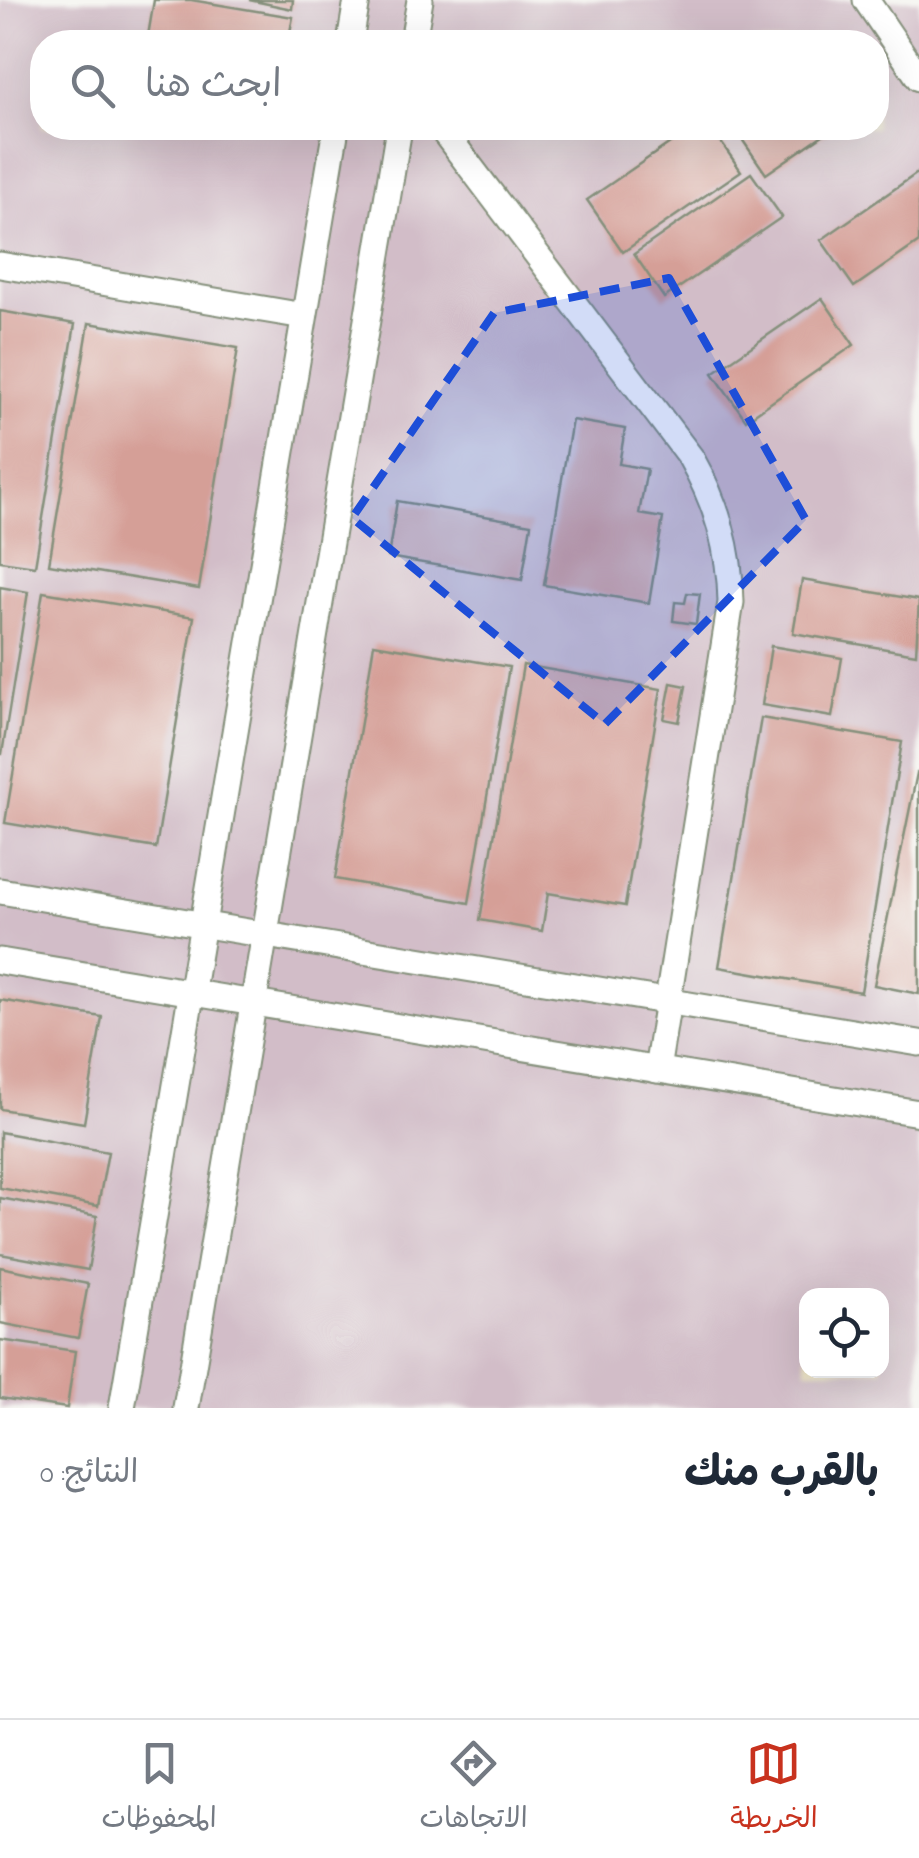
<!DOCTYPE html>
<html lang="ar">
<head>
<meta charset="utf-8">
<style>
  body { margin:0; font-family:"Indie Flower","Playpen Sans Arabic",sans-serif; background:#f2f2f3; color:#1f2937; direction:rtl }
  .controls { position:absolute; right:30px; bottom:30px; display:grid; overflow:hidden; border-radius:20px; box-shadow:0 10px 40px #0002 }
  .controls button { width:90px; height:90px; display:grid; place-items:center; padding:0; border:0; border-bottom:2px solid #e0e1e3; background:#fff; color:#1f2937; font:50px sans-serif }
  .list { margin:0; padding:0; list-style:none }
  h2 { display:flex; justify-content:space-between; align-items:center; height:130px; margin:0; padding:0 40px; font-size:42px }
  h2 small { font-size:32px; font-weight:400; color:#747a83 }
  .icon { flex:none; width:55px; height:55px; fill:none; stroke:currentColor; stroke-width:2; stroke-linecap:round; stroke-linejoin:round }
  .map { position:relative; flex:none; width:919px; height:1408px; overflow:hidden; direction:ltr }
  .search { position:absolute; background:#fff; box-shadow:0 10px 40px #0002; left:30px; right:30px; top:30px; height:110px; display:flex; align-items:center; gap:25px; box-sizing:border-box; padding:0 35px; border-radius:40px; color:#747a83; font-size:38px }
  .sheet { height:310px; background:#fff }
  nav { display:flex; justify-content:space-around; align-items:center; box-sizing:border-box; height:140px; border-top:2px solid #e0e1e3; background:#fff; font-size:28px; color:#747a83 }
  nav a { display:grid; justify-items:center; gap:5px }
  nav .on { color:#c8321e }
  .map>svg:first-child { display:block }
</style>
</head>
<body>
<div class="map">
<svg width="919" height="1408" viewBox="0 0 919 1408">
  <rect width="100%" height="100%" fill="#f6f6f2"/>
  <filter id="ink" filterUnits="userSpaceOnUse"><feTurbulence type="fractalNoise" baseFrequency=".01" numOctaves="2"/><feDisplacementMap in="SourceGraphic" scale="20" xChannelSelector="R" yChannelSelector="G"/><feConvolveMatrix kernelMatrix="1 2 1 2 8 2 1 2 1" color-interpolation-filters="sRGB"/></filter>
  <filter id="wash" filterUnits="userSpaceOnUse"><feTurbulence type="fractalNoise" baseFrequency=".0048" numOctaves="4" result="noise"/><feDisplacementMap in="SourceGraphic" scale="40" xChannelSelector="R" yChannelSelector="G"/><feGaussianBlur stdDeviation="2.25" result="paint"/><feColorMatrix in="noise" values="0 0 0 0 0 0 0 0 0 0 0 0 0 0 0 0 0 1.4 0 .05"/><feComposite in="paint" operator="in"/></filter>
  <g filter="url(#wash)">
    <rect width="100%" height="100%" fill="#ebe2c2"/>
    <!-- industrial -->
    <path fill="#d2bdc8" fill-rule="evenodd" d="M0 0H919V1408H0ZM42 42H876V128H42ZM806 1296H882V1370H806Z"/>
    <g id="blocks">
      <!-- building -->
      <g fill="#d59f97">
        <polygon points="154,0 191,0 293,17 288,42 147,42"/>
        <polygon points="249,0 293,0 292,9"/>
        <polygon points="692,128 711,128 741,171 623,252 587,200"/>
        <polygon points="744,128 833,128 766,174 737,132"/>
        <polygon points="919,172 919,242 854,287 821,240"/>
        <polygon points="751,173 782,217 664,298 634,254"/>
        <polygon points="822,298 854,345 746,420 713,373"/>
        <polygon points="0,311 75,324 35,566 0,561"/>
        <polygon points="89,323 238,348 199,589 49,564"/>
        <polygon points="572,420 625,429 619,464 647,469 639,514 663,518 649,603 544,585"/>
        <polygon points="397,501 531,524 522,580 388,557"/>
        <polygon points="802,580 919,600 916,654 793,633"/>
        <polygon points="0,587 28,592 2,754 0,754"/>
        <polygon points="43,592 194,617 156,848 5,823"/>
        <polygon points="687,593 700,594 696,624 673,621 675,602 685,603"/>
        <polygon points="374,644 509,667 469,903 335,879"/>
        <polygon points="771,646 842,658 832,717 762,705"/>
        <polygon points="523,665 661,689 625,906 548,893 542,931 480,920"/>
        <polygon points="671,683 686,686 679,722 664,719"/>
        <polygon points="761,718 902,742 861,992 719,967"/>
        <polygon points="917,773 919,773 919,994 874,985"/>
        <polygon points="0,1000 102,1017 84,1123 0,1109"/>
        <polygon points="0,1132 108,1152 98,1206 0,1188"/>
        <polygon points="0,1198 97,1216 88,1270 0,1254"/>
        <polygon points="0,1267 88,1284 78,1338 0,1323"/>
        <polygon points="0,1340 75,1351 67,1408 0,1398"/>
      </g>
    </g>
  </g>
  <g filter="url(#ink)">
    <use href="#blocks" fill-opacity="0" stroke="#85907b" stroke-width="2.5"/>
    <g fill="none" stroke-linecap="round" stroke-linejoin="round">
      <!-- minor casing -->
      <g stroke="#85907b" stroke-width="29">
        <g id="minor">
          <polyline points="866,0 919,78"/>
          <polyline points="350,42 357,0"/>
          <polyline points="413,42 420,0"/>
          <path d="M441 128 691 458C717 504 730 549 731 602L657 1070"/>
          <polyline points="0,265 304,316"/>
          <polyline points="0,891 919,1043"/>
          <polyline points="0,961 919,1113"/>
          <polyline points="122,1408 336,128"/>
          <polyline points="186,1408 399,128"/>
        </g>
      </g>
      <!-- minor -->
      <use href="#minor" stroke="#fff" stroke-width="25"/>
    </g>
  </g>
  <!-- marked area -->
  <path fill="#1d4ed8" fill-opacity="0.2" stroke="#1d4ed8" stroke-width="8" stroke-dasharray="20 12" stroke-linejoin="round" d="M669 278 806 520 605 724 352 518 494 313Z"/>
</svg>
<div class="controls">
<button><svg class="icon" aria-label="locate" viewBox="0 0 24 24"><circle cx="12" cy="12" r="6"/><path d="M12 2v4M12 18v4M2 12h4M18 12h4"/></svg></button>
</div>
<div class="search"><svg class="icon" aria-label="search" viewBox="0 0 24 24"><circle cx="10" cy="10" r="6"/><path d="M15 15l6 6"/></svg>ابحث هنا</div>
</div>
<section class="sheet">
<h2>بالقرب منك<small>النتائج: 0</small></h2>
<ul class="list">
</ul>
</section>
<nav>
<a class="on"><svg class="icon" aria-label="map" viewBox="0 0 24 24"><path d="M3 6l6-2 6 2 6-2v14l-6 2-6-2-6 2zM9 4v14M15 6v14"/></svg>الخريطة</a>
<a><svg class="icon" aria-label="directions" viewBox="0 0 24 24"><path d="M12 3l9 9-9 9-9-9zM9 14v-3h6M13 9l2 2-2 2"/></svg>الاتجاهات</a>
<a><svg class="icon" aria-label="saved" viewBox="0 0 24 24"><path d="M7 4h10v16l-5-4-5 4z"/></svg>المحفوظات</a>
</nav>
</body>
</html>
